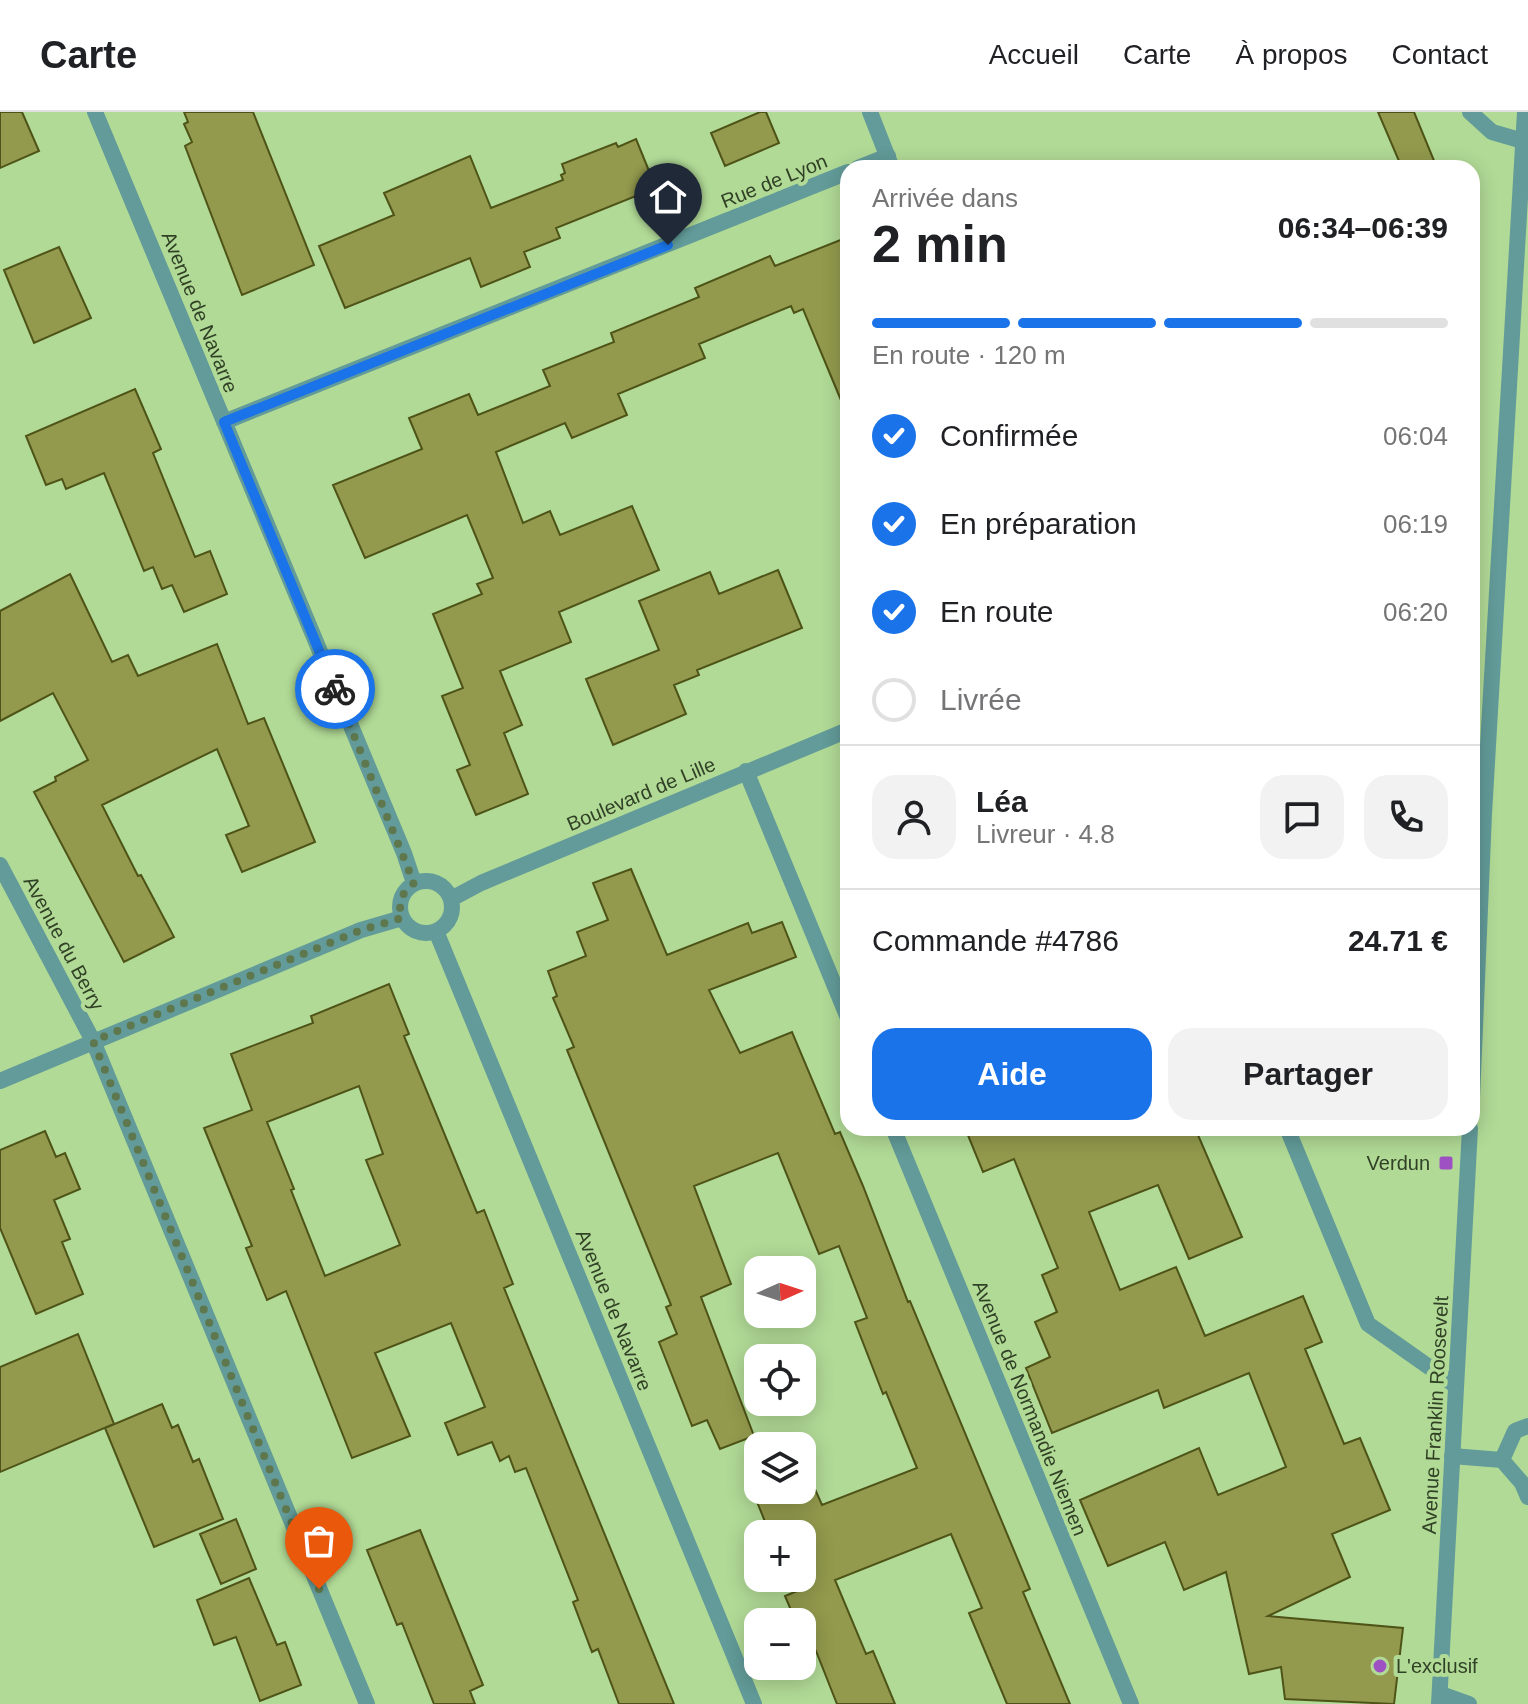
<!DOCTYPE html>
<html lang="fr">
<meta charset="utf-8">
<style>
body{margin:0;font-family:Helvetica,sans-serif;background:#f2f2f2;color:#202124;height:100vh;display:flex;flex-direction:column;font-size:30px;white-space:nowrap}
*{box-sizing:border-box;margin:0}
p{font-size:26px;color:#757577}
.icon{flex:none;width:44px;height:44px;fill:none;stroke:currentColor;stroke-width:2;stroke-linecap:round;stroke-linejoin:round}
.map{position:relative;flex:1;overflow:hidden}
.details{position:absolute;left:840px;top:48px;width:640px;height:976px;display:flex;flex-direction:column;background:#fff;border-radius:24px;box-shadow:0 4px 20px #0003}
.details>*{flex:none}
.needle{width:52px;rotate:87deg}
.fabs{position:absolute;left:744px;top:1144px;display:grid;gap:16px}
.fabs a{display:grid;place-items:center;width:72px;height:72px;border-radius:16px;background:#fff;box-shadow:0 4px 20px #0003;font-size:40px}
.pin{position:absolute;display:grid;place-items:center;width:68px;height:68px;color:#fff;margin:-82px -34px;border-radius:50% 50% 50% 0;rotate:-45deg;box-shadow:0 0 8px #0007}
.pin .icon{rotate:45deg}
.courier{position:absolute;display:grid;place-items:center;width:80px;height:80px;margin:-40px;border:6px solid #1a73e8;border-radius:50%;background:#fff;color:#222;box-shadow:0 2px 10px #0007}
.headline em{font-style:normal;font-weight:800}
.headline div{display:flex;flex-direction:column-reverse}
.headline{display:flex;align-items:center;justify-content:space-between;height:136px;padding:0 32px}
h1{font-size:52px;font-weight:800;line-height:60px}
.bar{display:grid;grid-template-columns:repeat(4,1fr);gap:12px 8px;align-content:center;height:96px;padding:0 32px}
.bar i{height:10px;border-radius:6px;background:#e0e0e0}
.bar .current{background:#1a73e8}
.bar p{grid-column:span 4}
.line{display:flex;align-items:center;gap:20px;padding:0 32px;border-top:2px solid #e0e0e0}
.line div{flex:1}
.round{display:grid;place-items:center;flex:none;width:84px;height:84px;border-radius:24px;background:#f2f2f2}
ol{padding:0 32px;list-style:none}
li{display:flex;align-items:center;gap:24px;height:88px}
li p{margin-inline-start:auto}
li .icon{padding:8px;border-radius:50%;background:#1a73e8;color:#fff;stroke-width:4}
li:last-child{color:#757577}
li i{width:44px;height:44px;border:4px solid #e0e0e0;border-radius:50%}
.primary-button{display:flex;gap:16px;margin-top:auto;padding:16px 32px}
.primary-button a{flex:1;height:92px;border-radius:24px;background:#1a73e8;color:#fff;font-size:32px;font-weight:800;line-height:92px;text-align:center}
.primary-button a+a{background:#f2f2f2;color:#202124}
header{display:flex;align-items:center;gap:48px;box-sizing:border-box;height:112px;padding:0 40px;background:#fff;border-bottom:2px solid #e0e0e0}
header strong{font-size:38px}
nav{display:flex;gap:44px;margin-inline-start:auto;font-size:28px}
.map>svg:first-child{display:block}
.building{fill:#939a4d;stroke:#4e5317;stroke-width:2;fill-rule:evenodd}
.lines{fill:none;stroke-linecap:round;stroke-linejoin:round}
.service{stroke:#629b99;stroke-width:16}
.minor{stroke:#629b99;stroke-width:16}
.tertiary{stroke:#629b99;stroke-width:16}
.done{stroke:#5e774d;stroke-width:8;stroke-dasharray:0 14.4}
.route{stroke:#1a73e8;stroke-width:10}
.poi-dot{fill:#9e51c2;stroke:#b1da96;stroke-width:3}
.labels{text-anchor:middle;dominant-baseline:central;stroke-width:8;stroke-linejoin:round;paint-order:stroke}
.street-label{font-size:20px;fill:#314126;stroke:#b1da96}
.poi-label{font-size:20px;fill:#314126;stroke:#b1da96;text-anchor:end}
</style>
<header>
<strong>Carte</strong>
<nav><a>Accueil</a><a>Carte</a><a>À propos</a><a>Contact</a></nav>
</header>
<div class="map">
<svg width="1528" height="1592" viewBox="0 0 1528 1592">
<rect width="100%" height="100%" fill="#b1da96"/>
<path class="building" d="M0,0H22L39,39L0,56Z
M184,0H253L314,153L242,183L185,34L192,30L184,12L188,10Z
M760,0H766L779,31L725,54L711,21Z
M1378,0H1414L1437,56H1402Z
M636,27L656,76L556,116L560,126L524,140L530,155L481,175L470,146L345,196L319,134L394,103L384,81L470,44L491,96L563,68L561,63L565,61L562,52L616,31L618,35Z
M848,125V305L803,197L794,201L791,194L699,232L705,246L618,282L627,303L572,326L565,311L496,340L523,411L550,399L560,423L632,394L659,458L559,500L571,530L500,559L522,613L504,621L528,682L476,703L457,658L470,653L442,584L463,576L433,502L482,482L477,472L493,466L467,403L365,446L333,373L422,337L409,306L469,282L478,303L550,274L543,258L614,230L611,221L699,185L695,176L770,144L775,154Z
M59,135L91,206L34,231L4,158Z
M135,277L161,337L153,341L195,445L210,439L227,482L184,500L172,473L162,477L153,455L144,459L104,361L66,377L62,367L46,373L26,324Z
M778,458L802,516L697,558L699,563L674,573L686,602L613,633L586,567L659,538L639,489L710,460L719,482Z
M70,462L112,550L128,543L138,564L217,532L248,612L264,606L315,730L242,760L226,723L249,714L217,637L102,693L138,764L141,763L174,825L124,850L34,680L56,669L55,665L88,648L53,581L0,609V499Z
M631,757L667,843L748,811L752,821L782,810L796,845L709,878L740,941L792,920L835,1022L840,1020L863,1074L908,1190L910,1189L1030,1477L1023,1480L1070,1592H1007L969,1501L982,1496L951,1422L835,1468L866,1542L873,1539L895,1592H837L816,1539L809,1542L802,1525V1510H796L785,1484L802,1477V1422H770L753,1380L802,1378V1361L807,1359L822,1393L917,1356L886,1280L883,1282L855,1210L867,1206L839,1134L819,1142L778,1041L694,1074L731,1172L701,1185L754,1324L720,1337L707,1308L692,1314L659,1230L677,1222L666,1195L671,1193L567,938L574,935L553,886L557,884L548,859L586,844L577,820L608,808L593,771Z
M389,872L409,922L404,924L477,1101L484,1098L513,1172L504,1176L674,1592H619L598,1537L592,1540L573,1490L578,1488L526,1356L515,1360L509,1344L500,1349L492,1330L458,1343L445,1311L485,1295L451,1211L375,1241L410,1324L352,1346L286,1179L267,1188L246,1136L252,1134L204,1016L252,998L231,942L313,911L311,904ZM359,974L383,1042L366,1048L400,1133L325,1164L291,1078L294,1077L267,1010Z
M965,1016H1195L1242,1125L1189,1147L1158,1073L1089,1100L1120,1178L1176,1155L1205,1224L1303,1184L1322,1230L1305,1237L1344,1332L1360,1326L1390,1398L1332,1422L1350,1465L1268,1504L1403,1516L1394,1592L1285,1587L1281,1555L1249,1562L1226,1460L1184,1478L1165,1430L1108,1454L1080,1388L1199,1336L1218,1383L1286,1355L1249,1261L1164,1296L1158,1278L1052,1321L1026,1256L1050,1245L1035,1210L1057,1200L1042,1163L1058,1156L1014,1047L983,1060Z
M45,1019L56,1045L65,1041L80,1077L54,1088L70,1127L62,1130L83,1182L36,1202L0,1116V1038Z
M78,1222L114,1312L0,1360V1255Z
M162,1292L172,1316L178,1313L193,1350L199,1347L223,1407L154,1435L105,1316Z
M236,1407L256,1457L221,1472L200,1422Z
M420,1418L483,1573L470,1579L475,1592H434L402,1511L397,1513L367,1438Z
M249,1466L277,1533L285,1530L301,1573L260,1589L236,1525L214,1533L197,1488Z"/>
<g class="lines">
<path class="service" d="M1452,1344L1502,1348L1522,1371L1528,1385
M1502,1348L1515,1319L1528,1314"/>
<path class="minor" d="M95,0L404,741L414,771
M1470,0L1492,20L1523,29
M858,56L888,44
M224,310L848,60
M746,659L848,906
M0,753L93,929L367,1592
M400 795a26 26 0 1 1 52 0a26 26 0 1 1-52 0Z
M451,787L481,771L848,618
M436,819L754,1592
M0,969L361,818L402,806
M893,1016L1131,1592"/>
<path class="tertiary" d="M870,0L892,56
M1472,986L1484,702L1525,0
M1287,1016L1368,1212L1456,1274
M1441,1582L1469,1592
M1439,1592L1470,1016"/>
</g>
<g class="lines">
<path class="done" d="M319,1477L93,929L361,818L402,806C397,791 402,780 414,771L335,577"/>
<path class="route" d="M335,577L224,310L668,133"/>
</g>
<g class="poi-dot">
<rect x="1438" y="1043" width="16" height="16" rx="4"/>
<circle cx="1380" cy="1554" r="8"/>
</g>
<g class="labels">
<g class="street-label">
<text transform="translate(774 69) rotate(-22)">Rue de Lyon</text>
<text transform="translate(200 200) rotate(68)">Avenue de Navarre</text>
<text transform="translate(641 682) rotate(-23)">Boulevard de Lille</text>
<text transform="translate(64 831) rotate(62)">Avenue du Berry</text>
<text transform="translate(614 1198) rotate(68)">Avenue de Navarre</text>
<text transform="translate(1030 1296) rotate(68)">Avenue de Normandie Niemen</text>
<text transform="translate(1435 1303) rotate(-87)">Avenue Franklin Roosevelt</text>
</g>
<g class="poi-label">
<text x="1430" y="1051">Verdun</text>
<text x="1396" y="1554" text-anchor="start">L'exclusif</text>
</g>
</g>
</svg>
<div class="fabs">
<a><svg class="needle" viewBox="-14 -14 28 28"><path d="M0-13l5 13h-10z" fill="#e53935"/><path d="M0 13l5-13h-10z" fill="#757577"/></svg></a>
<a><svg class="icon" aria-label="locate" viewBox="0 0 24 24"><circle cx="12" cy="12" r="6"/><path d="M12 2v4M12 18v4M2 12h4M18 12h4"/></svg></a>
<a><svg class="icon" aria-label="layers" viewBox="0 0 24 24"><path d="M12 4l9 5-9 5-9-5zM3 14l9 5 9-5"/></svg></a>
<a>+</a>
<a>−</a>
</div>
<div class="pin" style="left:319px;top:1477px;background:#ea580c"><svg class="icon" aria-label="bag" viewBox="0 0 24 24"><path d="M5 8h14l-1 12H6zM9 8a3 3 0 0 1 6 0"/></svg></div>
<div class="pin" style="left:668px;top:133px;background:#1f2937"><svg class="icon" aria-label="home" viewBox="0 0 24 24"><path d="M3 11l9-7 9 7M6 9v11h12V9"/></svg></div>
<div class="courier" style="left:335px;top:577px"><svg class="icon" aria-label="bike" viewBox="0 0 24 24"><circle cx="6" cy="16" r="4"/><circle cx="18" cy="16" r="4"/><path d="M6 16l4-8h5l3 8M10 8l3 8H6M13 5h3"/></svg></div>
<section class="details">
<div class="headline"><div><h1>2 min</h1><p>Arrivée dans</p></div><em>06:34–06:39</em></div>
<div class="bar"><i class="current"></i><i class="current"></i><i class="current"></i><i></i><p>En route · 120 m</p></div>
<ol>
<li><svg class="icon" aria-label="check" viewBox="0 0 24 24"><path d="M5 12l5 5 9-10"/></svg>Confirmée<p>06:04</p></li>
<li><svg class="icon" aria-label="check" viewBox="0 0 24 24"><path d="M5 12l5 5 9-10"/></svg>En préparation<p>06:19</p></li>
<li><svg class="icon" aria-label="check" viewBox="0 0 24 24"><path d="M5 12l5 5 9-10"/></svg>En route<p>06:20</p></li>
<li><i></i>Livrée</li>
</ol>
<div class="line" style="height:144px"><a class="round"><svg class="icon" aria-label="person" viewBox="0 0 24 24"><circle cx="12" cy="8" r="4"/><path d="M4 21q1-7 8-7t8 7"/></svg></a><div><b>Léa</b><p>Livreur · 4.8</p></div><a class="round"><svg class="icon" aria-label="chat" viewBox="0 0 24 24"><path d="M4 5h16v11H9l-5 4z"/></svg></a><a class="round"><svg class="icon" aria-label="phone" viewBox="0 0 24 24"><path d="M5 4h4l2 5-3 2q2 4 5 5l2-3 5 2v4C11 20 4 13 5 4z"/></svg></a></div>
<div class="line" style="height:104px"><div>Commande #4786</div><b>24.71 €</b></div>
<div class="primary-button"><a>Aide</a><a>Partager</a></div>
</section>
</div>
